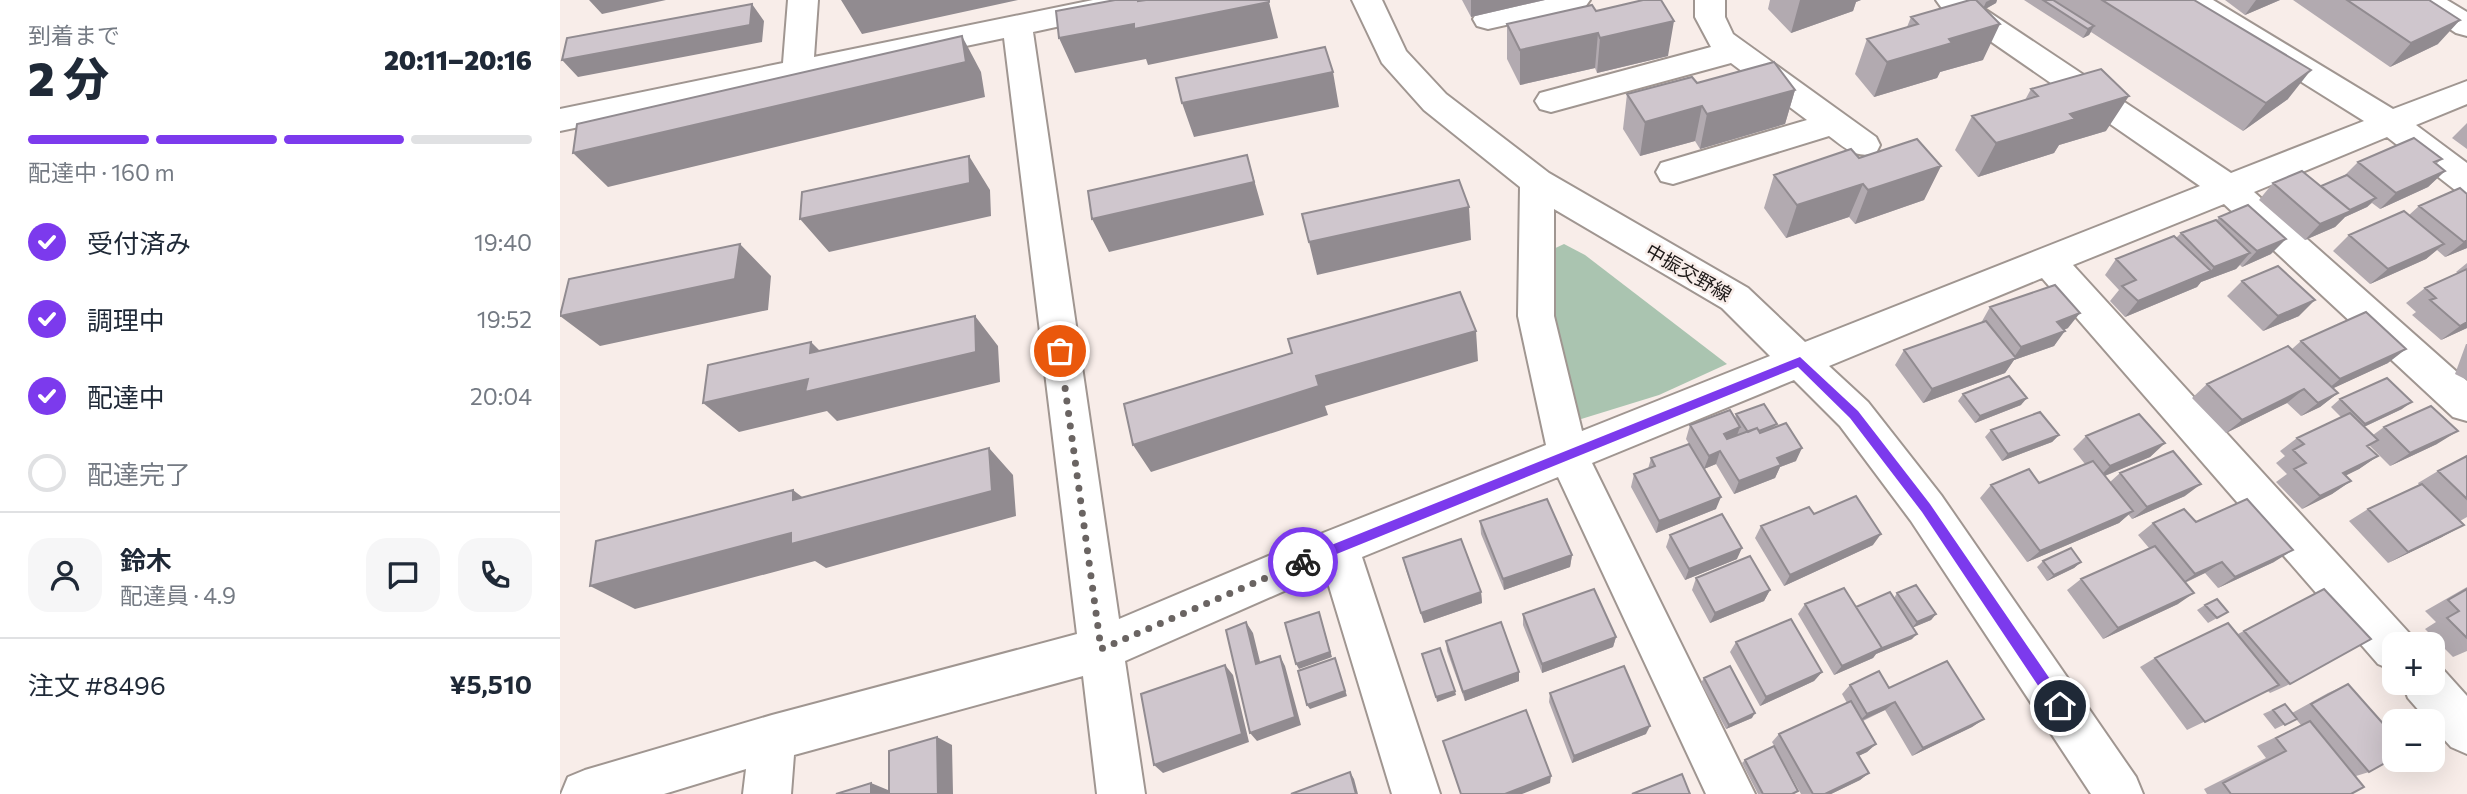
<!DOCTYPE html>
<html lang="ja">
<meta charset="utf-8">
<style>
body{margin:0;font-family:Commissioner,"Noto Sans JP",sans-serif;background:#f6f6f7;color:#1f2937;height:100vh;display:flex;flex-direction:column;font-size:26px;white-space:nowrap}
*{box-sizing:border-box;margin:0}
p{font-size:23px;color:#747a83}
.icon{flex:none;width:38px;height:38px;fill:none;stroke:currentColor;stroke-width:2;stroke-linecap:round;stroke-linejoin:round}
.map{position:relative;flex:1;overflow:hidden}
.panel{display:flex;flex-direction:column;background:#fff;width:560px}
.panel>*{flex:none}
.controls{position:absolute;left:1822px;top:632px;display:grid;gap:14px}
.controls a{display:grid;place-items:center;width:63px;height:63px;border-radius:14px;background:#fff;box-shadow:0 7px 28px #0002;font-size:35px}
.pin{position:absolute;display:grid;place-items:center;width:60px;height:60px;color:#fff;margin:-30px;border:4px solid #fff;border-radius:50%;box-shadow:0 2px 7px #0007}
.courier{position:absolute;display:grid;place-items:center;width:70px;height:70px;margin:-35px;border:5px solid #7c3aed;border-radius:50%;background:#fff;color:#222;box-shadow:0 2px 9px #0007}
.summary em{font-style:normal;font-weight:800}
.summary div{display:flex;flex-direction:column-reverse}
.summary{display:flex;align-items:center;justify-content:space-between;height:119px;padding:0 28px}
h1{font-size:46px;font-weight:800;line-height:52px}
.bar{display:grid;grid-template-columns:repeat(4,1fr);gap:10px 7px;align-content:center;height:84px;padding:0 28px}
.bar i{height:9px;border-radius:5px;background:#e0e1e3}
.bar .current{background:#7c3aed}
.bar p{grid-column:span 4}
.line{display:flex;align-items:center;gap:18px;padding:0 28px;border-top:2px solid #e0e1e3}
.line div{flex:1}
.round{display:grid;place-items:center;flex:none;width:74px;height:74px;border-radius:21px;background:#f6f6f7}
ol{padding:0 28px;list-style:none}
li{display:flex;align-items:center;gap:21px;height:77px}
li p{margin-inline-start:auto}
li .icon{padding:7px;border-radius:50%;background:#7c3aed;color:#fff;stroke-width:4}
li:last-child{color:#747a83}
li i{width:38px;height:38px;border:4px solid #e0e1e3;border-radius:50%}
main{display:flex;flex:1;min-height:0}
.map>svg:first-child{display:block}
.green{fill:#aac4b0}
.lines{fill:none;stroke-linecap:round;stroke-linejoin:round}
.minor-casing{stroke:#a09691;stroke-width:4}
.minor{fill:#fff;fill-rule:evenodd}
.wall{fill:#b2aab0}
.shaded-wall{fill:#918b90}
.building{fill:#cfc6cd;stroke:#918b90;stroke-width:2}
.route{fill:#7c3aed}
.done{stroke:#6a6462;stroke-width:7;stroke-dasharray:0 12.6}
.labels{text-anchor:middle;dominant-baseline:central;stroke-width:5;stroke-linejoin:round;paint-order:stroke}
.street-label{font-size:19px;fill:#1e1a19;stroke:#f8ede9}
</style>
<main>
<section class="panel">
<div class="summary"><div><h1>2 分</h1><p>到着まで</p></div><em>20:11–20:16</em></div>
<div class="bar"><i class="current"></i><i class="current"></i><i class="current"></i><i></i><p>配達中 · 160 m</p></div>
<ol>
<li><svg class="icon" aria-label="check" viewBox="0 0 24 24"><path d="M5 12l5 5 9-10"/></svg>受付済み<p>19:40</p></li>
<li><svg class="icon" aria-label="check" viewBox="0 0 24 24"><path d="M5 12l5 5 9-10"/></svg>調理中<p>19:52</p></li>
<li><svg class="icon" aria-label="check" viewBox="0 0 24 24"><path d="M5 12l5 5 9-10"/></svg>配達中<p>20:04</p></li>
<li><i></i>配達完了</li>
</ol>
<div class="line" style="height:126px"><a class="round"><svg class="icon" aria-label="person" viewBox="0 0 24 24"><circle cx="12" cy="8" r="4"/><path d="M4 21q1-7 8-7t8 7"/></svg></a><div><b>鈴木</b><p>配達員 · 4.9</p></div><a class="round"><svg class="icon" aria-label="chat" viewBox="0 0 24 24"><path d="M4 5h16v11H9l-5 4z"/></svg></a><a class="round"><svg class="icon" aria-label="phone" viewBox="0 0 24 24"><path d="M5 4h4l2 5-3 2q2 4 5 5l2-3 5 2v4C11 20 4 13 5 4z"/></svg></a></div>
<div class="line" style="height:91px"><div>注文 #8496</div><b>¥5,510</b></div>
</section>
<div class="map">
<svg width="1907" height="794" viewBox="0 0 1907 794">
<rect width="100%" height="100%" fill="#f8ede9"/>
<path class="green" d="M1004,244L1025,255L1167,364L1099,395L1018,420L985,270L987,252Z"/>
<g class="lines">
<defs>
<path id="minor" d="M228,0H258L254,57L533,0H594L589,7L579,9L473,32L559,619L763,533L986,445L958,316L960,187L864,110L822,63L792,0H822L846,51L886,94L989,173L1188,288L1245,342L1640,186L1381,7L1376,0H1411L1671,173L1804,121L1622,7L1617,0H1653L1833,109L1907,81V104L1856,125L1907,163V193L1895,190L1827,137L1694,192L1907,381V421L1893,417L1664,204L1513,265L1850,634L1854,644H1834V671L1818,664L1482,278L1269,366L1308,402L1381,495L1576,777L1583,794H1531L1351,521L1280,426L1234,380L1032,463L1195,794H1146L998,477L802,557L880,794H832L765,573L565,661L585,794H537L523,676L234,755L231,794H183L186,769L104,794H1L8,777L25,770L212,715L517,634L444,38L0,131V109L223,63ZM994,209L1162,308L1210,356L1022,431L994,316Z
M971,0H1030L1025,7L928,29L917,26L913,19L917,12Z
M1135,0H1165V17L1173,34L1316,137L1320,145L1316,153C1296,159 1285,148 1269,136L1113,184L1101,181L1096,172L1101,163L1247,120L1171,63L991,112L980,109L975,101L980,93L1151,47L1135,17Z
M1851,0H1887L1907,12V36L1896,33L1856,7Z
M1872,663L1880,666L1907,696V754L1891,747L1872,726V721H1868L1848,698L1842,682H1872Z"/>
</defs>
<use href="#minor" class="minor-casing"/>
<use href="#minor" class="minor"/>
</g>
<path class="wall" d="M902,0H985L911,17Z
M1210,0H1301L1296,2L1293,11L1231,33L1208,9Z
M1407,0H1437L1436,3L1425,9L1423,60L1380,72L1377,78L1314,97L1295,74L1307,39L1347,27L1351,17L1408,1Z
M1464,0H1634L1728,99L1683,131L1531,32L1529,35L1523,38Z
M1665,0H1720L1685,15Z
M1733,0H1869L1878,44L1830,67Z
M1036,11L1108,56L1037,73L1035,68L960,85L947,59V24Z
M1137,83L1235,90L1225,124L1140,149L1135,141L1080,156L1063,129L1067,94Z
M1471,89L1546,131L1499,145L1494,153L1418,177L1395,150L1412,116L1465,100Z
M1907,123V149L1892,138Z
M1299,158L1381,166L1364,200L1295,224L1289,217L1226,238L1204,208L1214,175Z
M1882,159L1876,164L1885,171L1868,187L1820,209L1812,203L1807,207L1785,217L1775,227L1745,240L1699,200L1713,183L1761,186L1785,175L1798,162Z
M1900,188L1907,248L1885,257L1877,250L1866,259L1810,284L1773,251L1789,235L1849,215L1859,206Z
M1659,217L1711,254L1682,267L1680,265L1676,269L1641,282L1637,287L1565,317L1550,301L1559,290L1545,275L1556,259L1616,238L1621,233L1657,220Z
M1907,263V328L1881,340L1852,315L1856,312L1846,303L1865,288L1898,273L1896,272Z
M1682,281L1739,316L1703,331L1667,296Z
M1430,307L1508,328L1504,330L1494,346L1454,360L1445,373L1363,403L1335,365L1344,350L1421,323Z
M1741,341L1828,363L1773,388L1778,393L1760,407L1741,416L1727,403L1666,433L1632,398L1647,384L1732,349Z
M1906,344H1907V380L1895,374Z
M1403,394L1461,405L1415,423L1398,401Z
M1780,399L1842,409L1804,427L1813,435L1824,427L1877,444L1830,466L1810,446L1808,447L1818,456L1799,469L1785,476L1791,481L1772,494L1742,509L1716,482L1727,474L1716,463L1725,456L1720,451L1737,438L1781,417L1771,407Z
M1176,414L1216,427L1236,461L1220,467L1215,478L1174,494L1156,464L1144,469L1156,509L1096,533L1071,487L1074,474L1088,469L1091,458L1129,444L1126,439L1130,425L1175,419Z
M1431,430L1499,435L1492,442L1442,461L1425,437Z
M1526,436L1605,443L1590,457L1545,476L1550,482L1560,473L1625,496L1572,519L1568,514L1559,523L1467,562L1420,498L1431,485L1479,483L1525,464L1513,449Z
M1907,456V517L1900,521L1882,537L1828,563L1789,521L1808,509L1859,485L1858,483L1878,471Z
M1254,514L1313,545L1224,586L1195,538L1201,526Z
M920,521L1012,555L1010,567L944,590L921,534Z
M1636,522L1714,562L1658,588L1645,573L1625,583L1618,604L1543,639L1507,590L1521,579L1589,548L1578,535L1593,523Z
M1110,535L1177,559L1125,580L1106,547Z
M843,558L921,592L922,603L864,623L846,570Z
M1483,561L1521,562L1514,568L1487,581L1477,567Z
M1136,578L1210,590L1204,601L1150,623L1132,590Z
M1907,587V651L1893,657L1865,629L1876,622L1865,611Z
M1764,589L1730,684L1710,693L1708,691L1627,730L1580,667L1595,658L1678,634Z
M1337,593L1376,614L1371,620L1353,627L1352,639L1316,654L1313,658L1274,675L1238,614L1245,604L1296,607L1334,598Z
M1645,605L1668,612L1648,623L1637,610Z
M963,614L1056,637L1053,647L982,673L963,625Z
M886,641L959,681L905,701L887,651Z
M1176,642L1262,672L1254,681L1200,706L1170,652Z
M1144,678L1192,718L1166,729L1141,683Z
M1788,684L1809,772L1796,776L1791,794H1647L1644,789L1706,758L1697,746L1741,725L1736,719L1715,729L1703,714L1725,704L1732,713L1768,693Z
M1290,685L1329,688L1424,719L1412,727L1352,756L1325,710L1303,721L1316,744L1307,752L1298,756L1309,773L1300,780L1271,794H1241L1212,742L1219,734L1287,703L1282,694Z
M990,693L1086,734L1012,763L989,702Z
M1185,760L1235,794H1198L1182,763Z"/>
<path class="shaded-wall" d="M29,0H106L42,14Z
M281,0H458L302,34Z
M578,0L588,26L709,2L718,38L588,65L586,59L515,73L499,38L574,24Z
M911,0H985L911,17Z
M1240,0H1301L1296,2L1293,11L1231,33Z
M1430,0H1437L1436,3L1422,11L1426,2Z
M1696,0H1720L1685,15Z
M192,4L204,21L202,42L18,77L2,60Z
M1900,20L1878,44L1830,67L1851,43Z
M1114,21L1108,56L1037,73L1040,38Z
M1440,24L1423,60L1380,72L1377,78L1314,97L1327,62L1389,39Z
M1534,26L1529,35L1523,38L1528,29Z
M1038,33L1035,68L960,85V50Z
M402,36L421,72L425,97L48,187L13,153Z
M1751,70L1728,99L1683,131L1706,103Z
M773,72L779,107L634,137L622,103Z
M1235,90L1225,124L1140,149L1147,114Z
M1569,96L1546,131L1499,145L1494,153L1418,177L1436,143L1510,114Z
M1142,106L1135,141L1080,156L1085,122Z
M687,155L704,215L549,252L532,219Z
M409,156L430,190L431,216L269,252L240,219Z
M1381,166L1364,200L1295,224L1308,190Z
M1885,171L1868,187L1820,209L1836,193Z
M1303,184L1289,217L1226,238L1237,205Z
M1816,198L1807,207L1785,217L1775,227L1745,240L1760,224Z
M909,207L911,240L757,275L749,242Z
M1726,239L1711,254L1682,267L1697,251Z
M1907,240V248L1885,257L1904,242Z
M180,244L211,276L208,310L40,346L0,316Z
M1884,244L1866,259L1810,284L1828,269Z
M1690,253L1676,269L1641,282L1637,287L1565,317L1578,301L1650,272L1654,267Z
M1755,300L1739,316L1703,331L1718,316Z
M1520,313L1508,328L1486,337L1497,322Z
M415,316L438,346L440,382L277,421L267,411L179,432L143,403Z
M1907,322V328L1881,340L1900,326Z
M916,331L918,361L765,406L768,415L591,472L573,445L756,376Z
M1505,331L1494,346L1454,360L1445,373L1363,403L1372,389L1452,360L1461,347Z
M251,342L281,372L250,353Z
M1846,349L1828,363L1763,393L1780,379Z
M1744,389L1727,403L1666,433L1682,420Z
M1778,393L1760,407L1741,416L1758,403Z
M1467,398L1461,405L1415,423L1420,416Z
M1852,402L1842,409L1795,431L1805,424Z
M1180,427L1175,441L1159,447L1164,434Z
M1898,431L1877,444L1830,466L1850,453Z
M1499,435L1492,442L1442,461L1448,454Z
M1605,443L1590,457L1537,479L1550,466Z
M429,448L453,475L456,516L266,568L255,561L75,609L30,586Z
M1242,448L1236,461L1220,467L1215,478L1174,494L1179,481L1217,458Z
M1160,451L1156,464L1144,469L1149,456Z
M1818,456L1799,469L1764,486L1783,473Z
M1791,481L1772,494L1742,509L1760,496Z
M1641,484L1625,496L1572,519L1587,507Z
M233,490L267,516L233,500Z
M1161,497L1156,509L1096,533L1099,521Z
M1573,511L1559,523L1467,562L1480,551Z
M1904,525L1882,537L1828,563L1848,552Z
M1321,534L1313,545L1224,586L1230,575Z
M1182,548L1177,559L1125,580L1129,569Z
M1733,550L1714,562L1658,588L1675,577Z
M1012,555L1010,567L944,590L943,579Z
M1521,562L1514,568L1487,581L1494,575Z
M1662,562L1645,573L1619,585L1635,574Z
M1210,590L1204,601L1150,623L1155,613Z
M921,592L922,603L864,623L861,613Z
M1634,593L1618,604L1543,639L1558,628Z
M759,612L772,657L739,669L736,664Z
M1376,614L1371,620L1352,628L1357,622Z
M686,622L693,633L703,674L696,664Z
M1357,634L1352,639L1316,654L1313,658L1274,675L1282,666Z
M1056,637L1053,647L982,673V664Z
M720,656L725,666L741,725L697,741L690,733Z
M775,658L787,696L750,709L747,705Z
M665,665L673,675L689,742L603,773L594,765Z
M959,672V681L905,701L903,692Z
M1262,672L1254,681L1200,706L1206,697Z
M895,691L896,695L877,702L876,697Z
M1335,702L1325,710L1298,722L1307,714Z
M1195,713L1192,718L1166,729L1169,725Z
M1424,719L1412,727L1352,756L1363,748Z
M1090,726L1086,734L1012,763L1014,756Z
M377,737L392,745L393,794H378Z
M1316,744L1307,752L1288,761L1297,753Z
M790,772L794,779L798,794H796Z
M1309,773L1300,780L1271,794H1265Z
M991,776L990,783L962,794H945Z
M311,783L328,790V794H311Z"/>
<path class="building" d="M555,0H578V1L586,0H709V2L574,29V24L499,38L496,11Z
M1083,0H1101L1114,21L1040,38L1038,33L960,50L947,24L1032,5L1036,11Z
M1410,0H1416L1440,24L1389,39L1392,43L1327,62L1307,39L1358,24L1351,17Z
M1483,0H1493L1534,26L1528,29Z
M1542,0H1634L1751,70L1706,103Z
M1787,0H1869L1900,20L1851,43Z
M192,4L190,25L2,60L7,38Z
M402,36L406,62L13,153L17,124Z
M765,47L773,72L622,103L616,78Z
M1214,62L1235,90L1147,114L1142,106L1085,122L1067,94L1132,77L1137,83Z
M1541,69L1569,96L1510,114L1515,119L1436,143L1412,116L1478,96L1471,89Z
M1854,138L1882,159L1874,162L1885,171L1836,193L1798,162Z
M1357,139L1381,166L1308,190L1303,184L1237,205L1214,175L1291,149L1299,158Z
M687,155L694,182L532,219L528,191Z
M409,156L410,183L240,219L242,192Z
M1742,171L1791,211L1760,224L1713,183Z
M1787,175L1816,198L1790,210L1761,186Z
M899,180L909,207L749,242L742,214Z
M1900,188L1907,194V240L1904,242L1859,206Z
M1688,205L1726,239L1697,251L1659,217Z
M1844,211L1884,244L1828,269L1789,235Z
M1656,220L1690,253L1654,267L1621,233Z
M1614,236L1651,271L1578,301L1562,286L1576,280L1556,259Z
M180,244L175,279L0,316L9,279Z
M1718,266L1755,300L1718,316L1682,281Z
M1907,269V322L1900,326L1870,300L1876,298L1865,288Z
M1495,285L1520,313L1497,322L1505,331L1461,347L1430,307Z
M900,292L916,331L756,376L759,386L573,445L564,404L732,353L728,339Z
M1806,312L1846,349L1780,379L1741,341Z
M415,316L416,352L245,392L248,379L143,403L148,365L251,342L250,353Z
M1426,321L1456,358L1372,389L1344,350Z
M1728,346L1778,393L1758,403L1744,389L1682,420L1647,384Z
M1449,376L1467,398L1420,416L1403,394Z
M1827,378L1852,402L1805,424L1780,399Z
M1204,404L1217,424L1199,431L1197,428L1188,432L1176,414Z
M1871,406L1898,431L1850,453L1824,427Z
M1170,410L1180,427L1164,434L1167,439L1197,428L1200,433L1226,423L1242,448L1217,458L1221,465L1179,481L1160,451L1149,456L1130,425Z
M1480,412L1499,435L1448,454L1431,430Z
M1790,413L1818,440L1807,446L1818,456L1783,473L1791,481L1760,496L1734,469L1746,463L1733,450L1744,444L1737,438Z
M1579,414L1605,443L1550,466L1526,436Z
M1129,444L1161,497L1099,521L1074,474L1095,466L1091,458Z
M429,448L432,491L231,544V533L30,586L36,541L233,490V500Z
M1613,451L1641,484L1587,507L1560,473Z
M1907,456V499L1878,471Z
M1533,461L1573,511L1480,551L1431,485L1469,469L1479,483Z
M1862,484L1904,525L1848,552L1808,509Z
M1296,496L1321,534L1230,575L1201,526L1249,507L1254,514Z
M987,499L1012,555L943,579L920,521Z
M1687,499L1733,550L1675,577L1662,562L1635,574L1593,523L1624,509L1636,522Z
M1162,514L1182,548L1129,569L1110,535Z
M901,539L921,592L861,613L843,558Z
M1595,546L1634,593L1558,628L1521,579Z
M1511,548L1521,562L1494,575L1483,561Z
M1190,556L1210,590L1155,613L1136,578Z
M1356,585L1376,614L1357,622L1337,593Z
M1284,588L1322,648L1282,666L1245,604Z
M1034,589L1056,637L982,664L963,614Z
M1764,589L1811,639L1730,684L1684,631Z
M1907,589V638L1887,618L1899,611L1888,600Z
M1330,592L1357,634L1320,649L1322,648L1296,607Z
M1657,599L1668,612L1657,618L1645,605Z
M759,612L770,652L736,664L725,623Z
M1231,619L1262,672L1206,697L1176,642Z
M686,622L696,664L720,656L735,717L690,733L666,630Z
M941,622L959,672L903,692L886,641Z
M1668,623L1719,685L1645,722L1595,658Z
M880,648L895,691L876,697L862,654Z
M775,658L785,691L747,705L738,671Z
M1387,661L1424,719L1363,748L1335,702L1307,714L1290,685L1319,671L1329,688Z
M665,665L682,734L594,765L581,694Z
M1064,666L1090,726L1014,756L990,693Z
M1170,666L1195,713L1169,725L1144,678Z
M1788,684L1834,736V758L1809,772L1751,704Z
M1291,701L1316,744L1297,753L1309,773L1265,794H1253L1219,734Z
M1725,704L1737,719L1725,725L1713,710Z
M966,710L991,776L945,794H901L883,741Z
M1750,721L1804,787L1791,794H1671L1663,783L1726,751L1716,738Z
M377,737L378,794H329V751Z
M1214,746L1238,791L1232,794H1203L1185,760Z
M790,772L796,794H731Z
M1122,774L1130,794H1072Z
M311,783V794H276Z"/>
<path class="route" d="M1240,357L1298,411L1370,504L1505,701V711H1495L1362,512L1290,418L1238,367L747,566H739L737,562L739,558Z"/>
<g class="lines">
<path class="done" d="M500,351L541,649L743,562"/>
</g>
<g class="labels">
<g class="street-label">
<text transform="translate(1129 272) rotate(30)">中振交野線</text>
</g>
</g>
</svg>
<div class="controls">
<a>+</a>
<a>−</a>
</div>
<div class="pin" style="left:500px;top:351px;background:#ea580c"><svg class="icon" aria-label="bag" viewBox="0 0 24 24"><path d="M5 8h14l-1 12H6zM9 8a3 3 0 0 1 6 0"/></svg></div>
<div class="pin" style="left:1500px;top:706px;background:#1f2937"><svg class="icon" aria-label="home" viewBox="0 0 24 24"><path d="M3 11l9-7 9 7M6 9v11h12V9"/></svg></div>
<div class="courier" style="left:743px;top:562px"><svg class="icon" aria-label="bike" viewBox="0 0 24 24"><circle cx="6" cy="16" r="4"/><circle cx="18" cy="16" r="4"/><path d="M6 16l4-8h5l3 8M10 8l3 8H6M13 5h3"/></svg></div>
</div>
</main>
